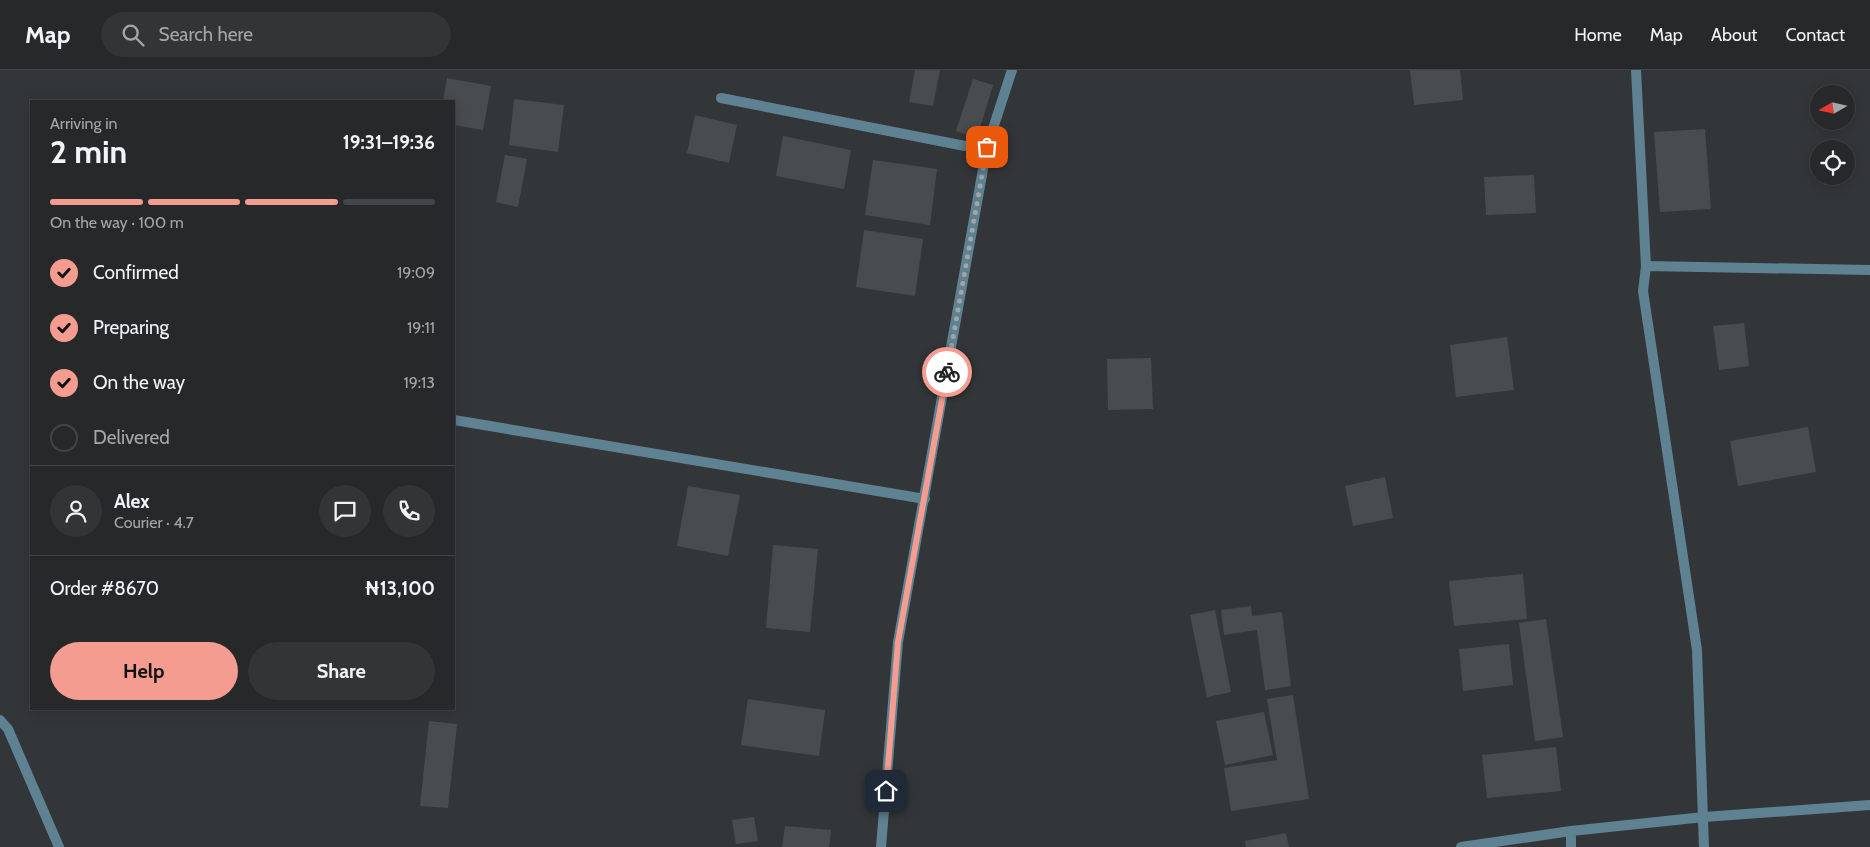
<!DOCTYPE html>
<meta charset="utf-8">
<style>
body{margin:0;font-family:Cabin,sans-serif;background:#323436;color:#f1f3f6;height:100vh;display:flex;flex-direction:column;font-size:19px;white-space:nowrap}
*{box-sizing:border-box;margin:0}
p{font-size:16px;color:#a4a6a8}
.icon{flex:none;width:28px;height:28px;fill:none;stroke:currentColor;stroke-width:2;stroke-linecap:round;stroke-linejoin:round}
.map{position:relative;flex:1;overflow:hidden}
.side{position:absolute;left:30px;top:30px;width:425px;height:610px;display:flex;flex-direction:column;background:#26282a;border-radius:0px;box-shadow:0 2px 12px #0003,0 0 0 1px #424447}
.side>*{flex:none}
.needle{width:32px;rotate:261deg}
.controls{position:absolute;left:1810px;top:15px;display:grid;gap:10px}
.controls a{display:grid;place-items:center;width:45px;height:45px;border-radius:50%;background:#26282a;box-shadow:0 2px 12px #0003,0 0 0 1px #424447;font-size:25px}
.pin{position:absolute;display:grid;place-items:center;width:42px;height:42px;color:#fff;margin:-21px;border-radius:10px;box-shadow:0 2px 8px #0006}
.courier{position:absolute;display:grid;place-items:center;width:50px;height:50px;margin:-25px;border:4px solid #f59c90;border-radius:50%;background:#fff;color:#222;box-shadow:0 1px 6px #0007}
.summary em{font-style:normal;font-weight:700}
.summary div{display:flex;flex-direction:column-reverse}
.summary{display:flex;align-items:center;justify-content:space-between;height:85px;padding:0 20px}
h1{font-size:32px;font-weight:700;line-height:38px}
.bar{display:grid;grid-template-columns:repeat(4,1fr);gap:8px 5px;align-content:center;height:60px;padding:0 20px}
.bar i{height:6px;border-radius:4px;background:#424447}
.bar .on{background:#f59c90}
.bar p{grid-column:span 4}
.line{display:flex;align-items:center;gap:12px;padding:0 20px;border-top:1px solid #424447}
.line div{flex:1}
.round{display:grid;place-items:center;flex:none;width:52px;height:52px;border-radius:26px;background:#323436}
ol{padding:0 20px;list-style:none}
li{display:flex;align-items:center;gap:15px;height:55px}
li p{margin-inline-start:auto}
li .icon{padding:5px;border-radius:50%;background:#f59c90;color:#111;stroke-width:4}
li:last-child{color:#a4a6a8}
li i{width:28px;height:28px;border:2px solid #424447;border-radius:50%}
.button{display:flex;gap:10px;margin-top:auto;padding:10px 20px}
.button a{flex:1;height:58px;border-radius:30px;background:#f59c90;color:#111;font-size:20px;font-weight:700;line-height:58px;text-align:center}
.button a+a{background:#323436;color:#f1f3f6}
header{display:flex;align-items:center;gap:30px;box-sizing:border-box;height:70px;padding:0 25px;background:#26282a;border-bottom:1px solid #424447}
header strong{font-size:24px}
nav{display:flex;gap:28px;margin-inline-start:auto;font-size:18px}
.search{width:350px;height:45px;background:#323436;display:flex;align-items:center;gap:12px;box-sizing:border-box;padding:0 18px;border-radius:28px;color:#a4a6a8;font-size:19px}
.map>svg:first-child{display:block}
.building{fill:#494c4e}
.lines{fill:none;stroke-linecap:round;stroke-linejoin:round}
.minor{stroke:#5f8293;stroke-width:10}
.done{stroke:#a2a5a6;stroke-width:5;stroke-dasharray:0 9}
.route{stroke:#f59c90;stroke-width:6}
</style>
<header>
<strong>Map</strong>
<div class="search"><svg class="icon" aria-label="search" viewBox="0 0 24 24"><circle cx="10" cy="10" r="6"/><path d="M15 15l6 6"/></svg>Search here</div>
<nav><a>Home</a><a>Map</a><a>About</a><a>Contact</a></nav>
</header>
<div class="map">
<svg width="1870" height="777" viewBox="0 0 1870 777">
<rect width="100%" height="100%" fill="#333638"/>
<path class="building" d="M915,0H940L933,36L909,32Z
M1410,0H1460L1463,30L1414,35Z
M447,8L491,16L483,60L454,55V31H443Z
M973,9L993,15L977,68L956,61Z
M514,29L564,35L558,82L509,75Z
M695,45L737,55L729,93L687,83Z
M1705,59L1711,139L1660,142L1654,62Z
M783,66L851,80L844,119L776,106Z
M505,85L527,89L518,137L496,132Z
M873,90L937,99L930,155L865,145Z
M1534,105L1536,143L1486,145L1484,107Z
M864,160L923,169L915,226L856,217Z
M1744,253L1749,296L1719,300L1713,256Z
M1507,267L1514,320L1456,327L1450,275Z
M1151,288L1153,339L1108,340L1107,289Z
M1808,357L1816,402L1738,416L1730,371Z
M1385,407L1393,448L1353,456L1345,416Z
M688,416L740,425L728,486L677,476Z
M773,475L818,479L810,562L766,558Z
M1523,504L1527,549L1454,556L1449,511Z
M1251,536L1252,546L1282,542L1291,616L1265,620L1257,560L1224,565L1221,540Z
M1215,540L1231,622L1207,627L1190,545Z
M1546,549L1563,667L1535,671L1519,553Z
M1509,574L1513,615L1463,621L1459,579Z
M1293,625L1309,729L1231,741L1224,698L1277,690L1267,629Z
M748,629L825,640L819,686L741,675Z
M1264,642L1273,685L1225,695L1216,651Z
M429,651L457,654L448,738L420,736Z
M1556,677L1561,721L1487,728L1482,685Z
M754,747L758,771L736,774L732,750Z
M785,756L831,760L829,777H782Z
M1286,763L1289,777H1246L1245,771Z"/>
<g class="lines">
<path class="minor" d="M1636,0L1646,196L1643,221L1697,580L1704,777
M721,28L965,76L987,77
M1646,196L1870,200
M454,350L925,429
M0,650L8,659L59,777
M1571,761V777
M881,777L898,572L987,77L1012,0
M1461,777L1571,761L1704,747L1870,735"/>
</g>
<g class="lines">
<path class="done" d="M947,302L987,77"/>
<path class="route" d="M886,721L898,572L947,302"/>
</g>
</svg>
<div class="controls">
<a><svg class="needle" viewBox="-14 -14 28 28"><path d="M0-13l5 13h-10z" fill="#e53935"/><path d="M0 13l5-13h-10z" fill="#a4a6a8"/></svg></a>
<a><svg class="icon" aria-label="locate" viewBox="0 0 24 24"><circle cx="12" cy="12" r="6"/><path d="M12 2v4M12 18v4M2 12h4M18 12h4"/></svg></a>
</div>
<div class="pin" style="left:987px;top:77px;background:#ea580c"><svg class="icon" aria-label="bag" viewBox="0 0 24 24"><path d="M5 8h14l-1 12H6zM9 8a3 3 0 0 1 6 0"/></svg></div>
<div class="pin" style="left:886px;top:721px;background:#1f2937"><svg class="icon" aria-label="home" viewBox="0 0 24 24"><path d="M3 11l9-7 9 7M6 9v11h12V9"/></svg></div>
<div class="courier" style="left:947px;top:302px"><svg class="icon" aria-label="bike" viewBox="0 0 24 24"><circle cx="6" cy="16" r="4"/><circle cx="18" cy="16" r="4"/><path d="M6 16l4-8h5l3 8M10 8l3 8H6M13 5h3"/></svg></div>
<section class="side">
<div class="summary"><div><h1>2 min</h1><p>Arriving in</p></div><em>19:31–19:36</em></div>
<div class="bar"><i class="on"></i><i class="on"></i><i class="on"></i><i></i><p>On the way · 100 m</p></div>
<ol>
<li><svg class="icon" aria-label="check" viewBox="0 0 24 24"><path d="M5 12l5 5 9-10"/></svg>Confirmed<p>19:09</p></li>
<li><svg class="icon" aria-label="check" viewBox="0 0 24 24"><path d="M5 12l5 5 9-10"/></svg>Preparing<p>19:11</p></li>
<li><svg class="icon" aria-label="check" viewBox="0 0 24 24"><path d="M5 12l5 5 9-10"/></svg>On the way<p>19:13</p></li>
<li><i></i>Delivered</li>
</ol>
<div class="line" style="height:90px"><a class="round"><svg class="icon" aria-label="person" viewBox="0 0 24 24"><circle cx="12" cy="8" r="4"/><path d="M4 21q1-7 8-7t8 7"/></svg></a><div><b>Alex</b><p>Courier · 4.7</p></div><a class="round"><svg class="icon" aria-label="chat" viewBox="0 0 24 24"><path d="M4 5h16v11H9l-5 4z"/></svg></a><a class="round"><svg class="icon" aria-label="phone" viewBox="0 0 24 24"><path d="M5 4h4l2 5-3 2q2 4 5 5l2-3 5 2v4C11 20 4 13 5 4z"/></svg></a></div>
<div class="line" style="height:65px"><div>Order #8670</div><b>₦13,100</b></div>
<div class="button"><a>Help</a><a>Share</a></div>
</section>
</div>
